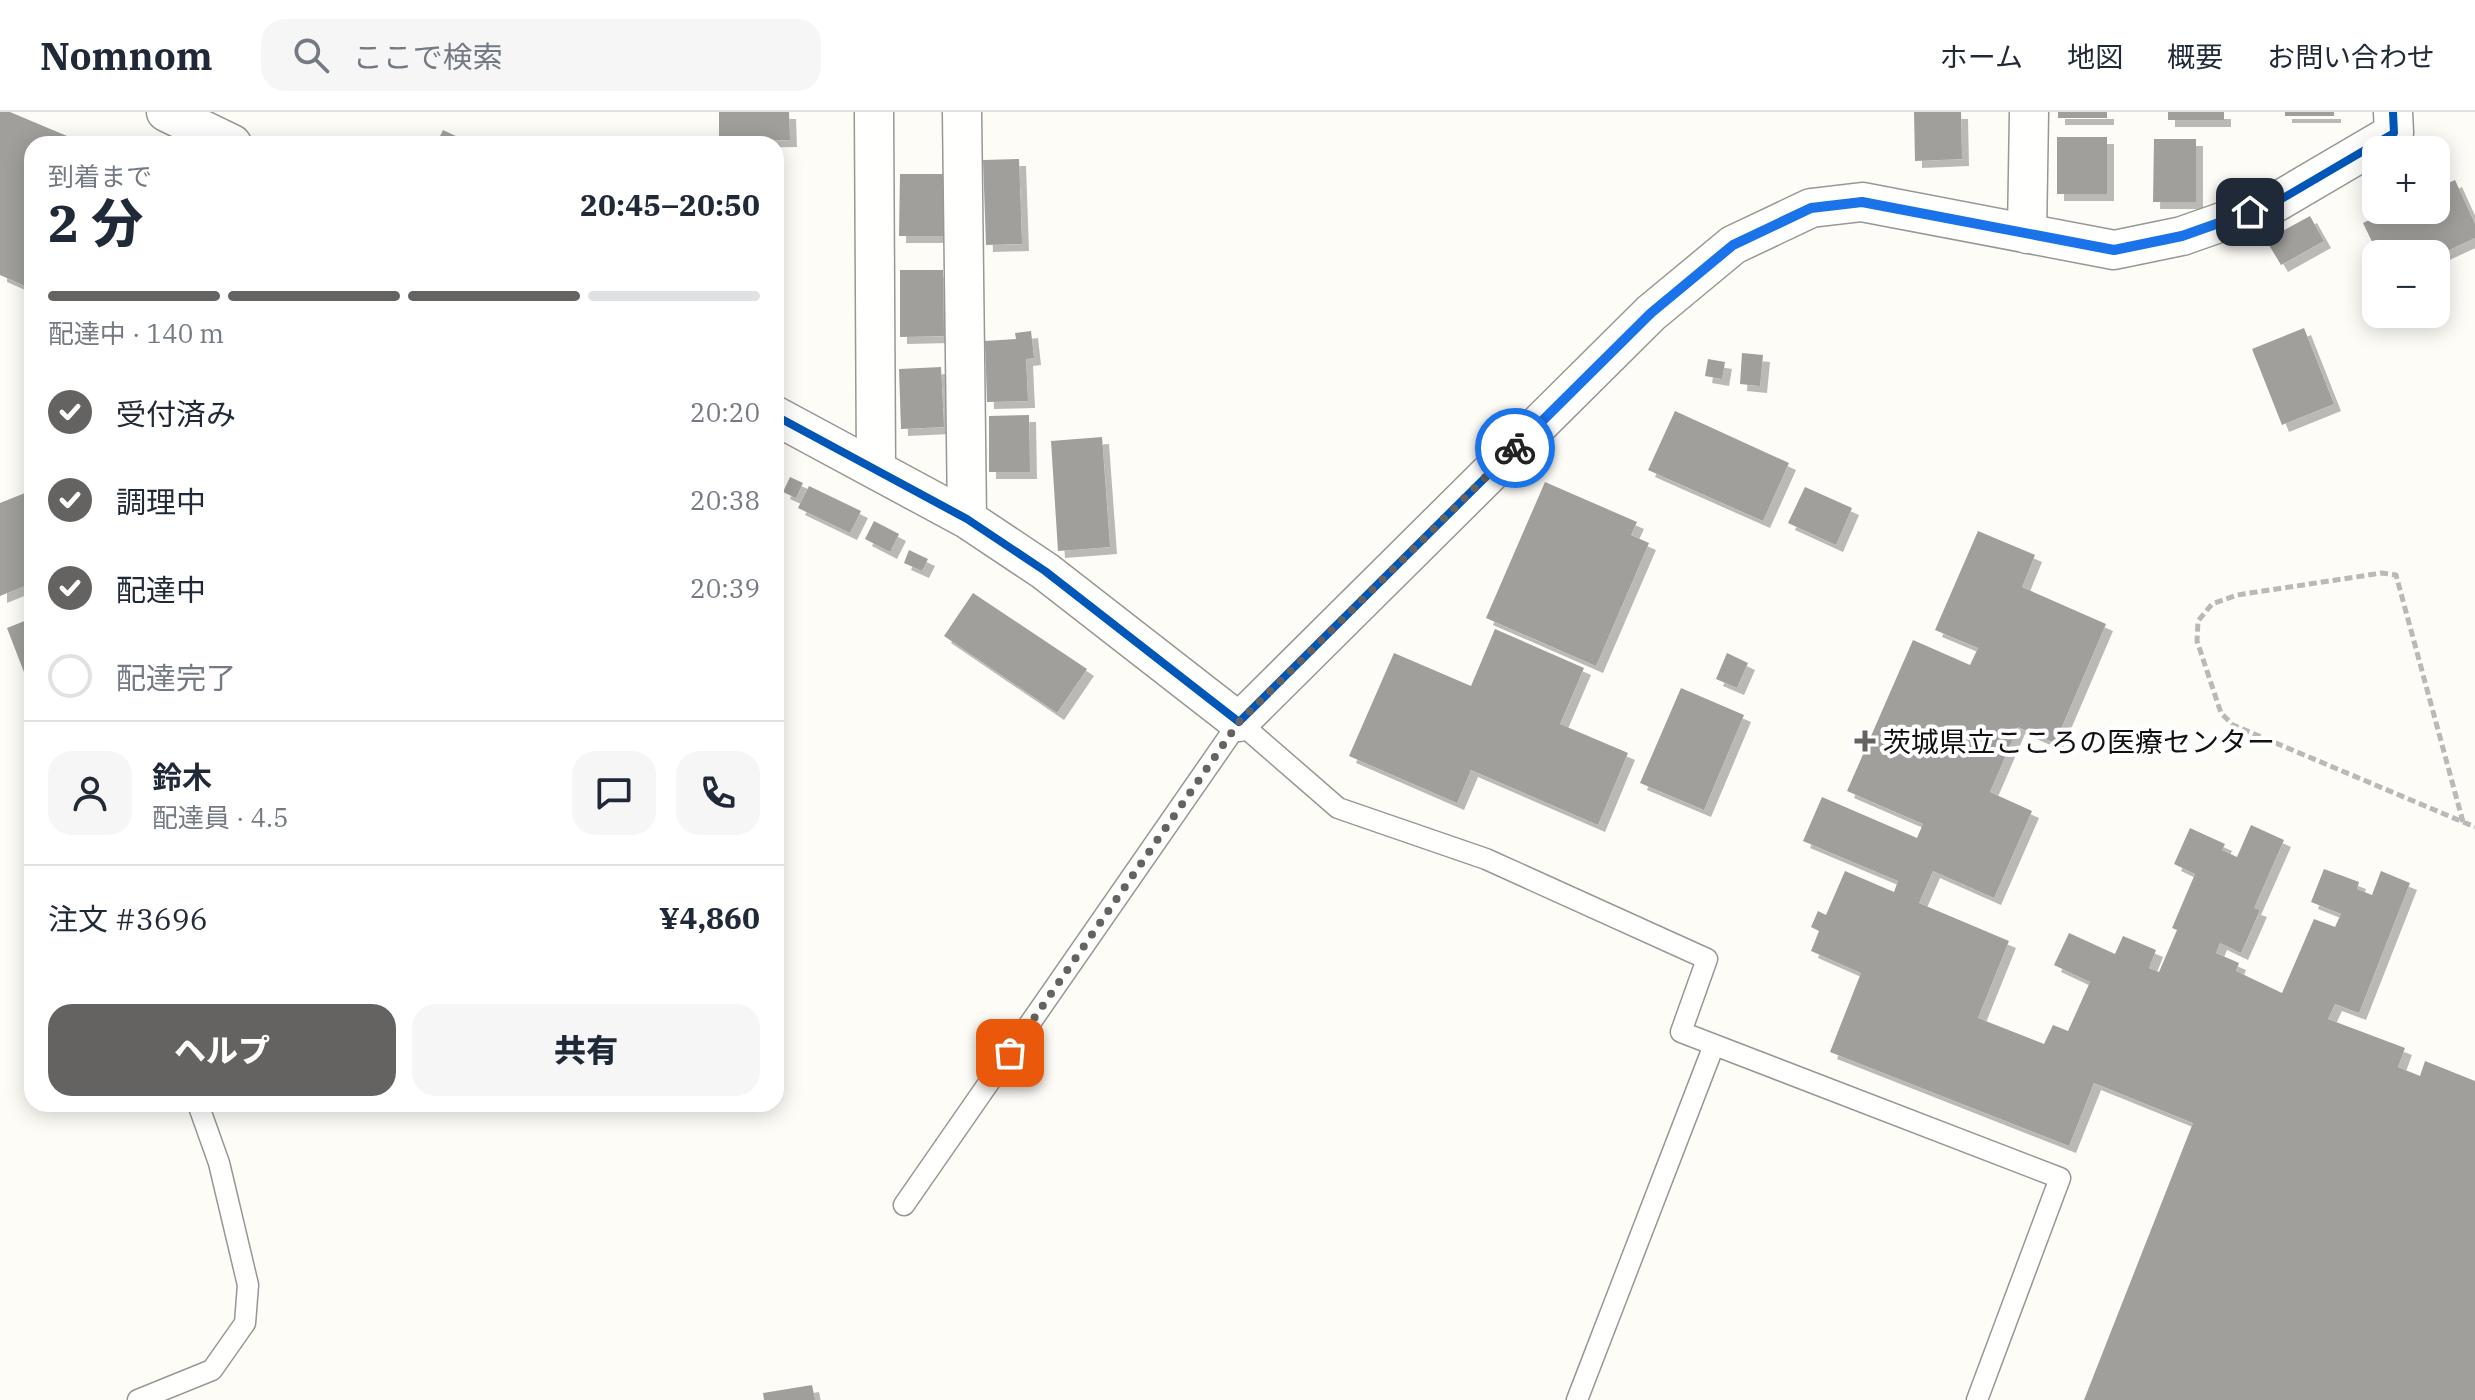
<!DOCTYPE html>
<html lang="ja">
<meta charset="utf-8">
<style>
body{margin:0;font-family:"IBM Plex Serif","Noto Sans JP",serif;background:#f6f6f7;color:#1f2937;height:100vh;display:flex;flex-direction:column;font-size:30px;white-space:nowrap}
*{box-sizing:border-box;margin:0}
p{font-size:26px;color:#747a83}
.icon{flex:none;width:44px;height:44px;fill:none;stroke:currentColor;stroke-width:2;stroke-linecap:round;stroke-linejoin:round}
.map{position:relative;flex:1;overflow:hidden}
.sheet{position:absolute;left:24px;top:24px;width:760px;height:976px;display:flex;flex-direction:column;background:#fff;border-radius:24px;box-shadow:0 4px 20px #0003}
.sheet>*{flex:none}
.tools{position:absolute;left:2362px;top:24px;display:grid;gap:16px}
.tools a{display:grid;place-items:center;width:88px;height:88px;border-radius:16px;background:#fff;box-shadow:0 4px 20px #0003;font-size:40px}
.pin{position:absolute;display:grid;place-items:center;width:68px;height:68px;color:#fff;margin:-34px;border-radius:16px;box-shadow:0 4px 12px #0006}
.courier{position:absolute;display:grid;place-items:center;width:80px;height:80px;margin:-40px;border:6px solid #1a73e8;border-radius:50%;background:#fff;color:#222;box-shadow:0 2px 10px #0007}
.overview em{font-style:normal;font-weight:800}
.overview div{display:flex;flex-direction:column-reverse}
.overview{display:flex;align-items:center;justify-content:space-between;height:136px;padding:0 24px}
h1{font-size:52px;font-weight:800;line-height:60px}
.bar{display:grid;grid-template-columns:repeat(4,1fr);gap:12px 8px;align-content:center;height:96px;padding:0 24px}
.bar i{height:10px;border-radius:6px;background:#e0e1e3}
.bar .selected{background:#646362}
.bar p{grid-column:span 4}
.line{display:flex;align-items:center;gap:20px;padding:0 24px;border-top:2px solid #e0e1e3}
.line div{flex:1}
.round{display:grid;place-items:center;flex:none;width:84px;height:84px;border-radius:24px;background:#f6f6f7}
ol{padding:0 24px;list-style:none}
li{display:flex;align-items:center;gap:24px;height:88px}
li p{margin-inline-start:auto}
li .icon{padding:8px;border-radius:50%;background:#646362;color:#fff;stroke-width:4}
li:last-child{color:#747a83}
li i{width:44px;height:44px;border:4px solid #e0e1e3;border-radius:50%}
.primary-button{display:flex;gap:16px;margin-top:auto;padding:16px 24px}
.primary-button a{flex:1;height:92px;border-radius:24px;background:#646362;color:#fff;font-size:32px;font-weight:800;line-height:92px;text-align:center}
.primary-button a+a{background:#f6f6f7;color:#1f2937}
header{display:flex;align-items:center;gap:48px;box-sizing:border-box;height:112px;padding:0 40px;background:#fff;border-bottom:2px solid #e0e1e3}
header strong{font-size:38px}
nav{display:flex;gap:44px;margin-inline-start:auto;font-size:28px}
.search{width:560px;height:72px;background:#f6f6f7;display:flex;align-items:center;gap:20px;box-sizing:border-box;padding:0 28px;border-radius:24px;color:#747a83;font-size:30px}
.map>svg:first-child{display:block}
.building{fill:#a19f9c;filter:url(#shadow)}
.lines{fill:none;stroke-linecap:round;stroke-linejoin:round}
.service-casing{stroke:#979795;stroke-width:23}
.minor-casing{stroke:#979795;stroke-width:41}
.path{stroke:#b9b9b8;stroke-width:5;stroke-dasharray:8 4;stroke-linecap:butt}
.service{stroke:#fffffe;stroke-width:20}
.minor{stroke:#fffffe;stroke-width:38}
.cycleway-casing{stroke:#fff;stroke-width:13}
.cycleway{stroke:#0057b8;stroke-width:8}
.done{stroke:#646362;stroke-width:8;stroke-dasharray:0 14.4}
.route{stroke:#1a73e8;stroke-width:10}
.poi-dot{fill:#646362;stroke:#fff;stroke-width:3}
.labels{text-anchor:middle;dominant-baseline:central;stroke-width:8;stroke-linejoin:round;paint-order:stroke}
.poi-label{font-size:28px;fill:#111;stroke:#fff;text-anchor:start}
</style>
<header>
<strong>Nomnom</strong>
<div class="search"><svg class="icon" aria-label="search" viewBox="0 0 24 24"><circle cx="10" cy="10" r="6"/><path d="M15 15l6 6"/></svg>ここで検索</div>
<nav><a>ホーム</a><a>地図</a><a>概要</a><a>お問い合わせ</a></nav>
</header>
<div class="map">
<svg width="2475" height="1288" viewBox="0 0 2475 1288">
<defs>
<filter id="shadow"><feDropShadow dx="7" dy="7" stdDeviation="0" flood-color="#0004"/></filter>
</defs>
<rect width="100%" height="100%" fill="#fdfcf7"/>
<path class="building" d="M0,0H10L86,32H32V177L0,163Z
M719,0H789L790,28L719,29Z
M1914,0H1961L1962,47L1915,49Z
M2058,0H2107V6H2058Z
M2168,0H2224V8H2168Z
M2285,0H2334V4H2285Z
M443,18L473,32H436Z
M2057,25H2107V82H2057Z
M2154,27H2196V90H2153Z
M1019,47L1022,132L986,133L983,48Z
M900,62H943V124H899Z
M2455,68L2475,112V126L2436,144V142H2378L2363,111L2390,98H2436V77Z
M2310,104L2324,129L2281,153L2266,128Z
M900,158H943L944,224L900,225Z
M2304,216L2334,292L2282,313L2252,237Z
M1031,219L1034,246L1026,247L1028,289L987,290L985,229L1016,227L1015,221Z
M1742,241L1763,243L1760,274L1740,272Z
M1708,247L1725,250L1722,267L1705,264Z
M941,255L944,315L901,317L899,257Z
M1675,299L1789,351L1763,409L1648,358Z
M1029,303L1030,360H989V304Z
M1102,325L1110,435L1058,439L1051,329Z
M790,365L803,371L796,386L783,380Z
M1545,370L1637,410L1631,423L1649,431L1596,554L1486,506Z
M809,374L861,399L850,421L798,396Z
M1805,375L1852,396L1836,433L1788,411Z
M25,381L32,398V471L0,484V391Z
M874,409L899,422L890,440L865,427Z
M1978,419L2035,443L2022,475L2106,512L2055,631L2018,615L1990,680L2032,699L1994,786L1933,759L1919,791L2009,829L1978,906L2044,932L2053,913L2068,919L2090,870L2054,853L2069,821L2115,842L2123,824L2156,838L2149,856L2159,860L2177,818L2172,816L2195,762L2174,752L2190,716L2225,732L2222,738L2237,745L2251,713L2284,728L2254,796L2260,798L2241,841L2220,831L2216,841L2239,851L2236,859L2282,881L2314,807L2335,815L2341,802L2311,790L2324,757L2359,770L2357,777L2372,783L2381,759L2410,771L2359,901L2335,892L2328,907L2405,936L2398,955L2420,964L2425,949L2475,969V1288H2084L2193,1011L2094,971L2069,1034L1830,940L1861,861L1811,839L1819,819L1811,815L1818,799L1826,803L1845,759L1894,780L1898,769L1803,729L1822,685L1917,726L1923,712L1847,679L1913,528L1970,553L1978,536L1935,518Z
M909,438L928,447L922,459L904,451Z
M973,481L1087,557L1057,601L944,524Z
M32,506V581L7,516Z
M1495,517L1584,556L1560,612L1628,641L1598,713L1471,658L1457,691L1349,644L1394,541L1471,574Z
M1727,541L1748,551L1737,576L1716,567Z
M1681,576L1744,603L1704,698L1640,671Z
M812,1273L815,1288H764L763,1281Z"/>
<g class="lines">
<defs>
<path id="service" d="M904,1093L1239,610L1338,696L1486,747L1707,847L1681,920L2060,1066L1977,1288
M138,1288L212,1258L245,1211L248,1173L219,1051L198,992
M1577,1288L1714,933"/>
<path id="minor" d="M166,0L232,32
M874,0L876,357
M962,0L967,407
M2027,122L2029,0
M776,304L967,407L1045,459L1239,610L1651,201L1733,133L1811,96L1862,90L2114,138L2182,124L2273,92L2394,21L2393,0"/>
</defs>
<use href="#service" class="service-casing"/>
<use href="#minor" class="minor-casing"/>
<path class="path" d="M2463,710L2396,463L2382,461L2237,483L2212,492L2198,509L2197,529L2221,601L2233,613L2475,715"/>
<use href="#service" class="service"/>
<use href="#minor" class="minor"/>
<defs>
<path id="cycleway" d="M776,304L967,407L1045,459L1239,610L1651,201L1733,133L1811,96L1862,90L2114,138L2182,124L2273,92L2394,21L2393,0"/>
</defs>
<use href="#cycleway" class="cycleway-casing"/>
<use href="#cycleway" class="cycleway"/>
</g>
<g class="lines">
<path class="done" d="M1010,941L1239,610L1515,336"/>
<path class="route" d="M1515,336L1651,201L1733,133L1811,96L1862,90L2114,138L2182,124L2250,100"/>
</g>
<path class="poi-dot" d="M1861 617h8v8h8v8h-8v8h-8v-8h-8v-8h8z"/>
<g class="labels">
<g class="poi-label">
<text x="1883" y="629">茨城県立こころの医療センター</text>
</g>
</g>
</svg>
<div class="tools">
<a>+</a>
<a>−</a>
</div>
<div class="pin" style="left:1010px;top:941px;background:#ea580c"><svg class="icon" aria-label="bag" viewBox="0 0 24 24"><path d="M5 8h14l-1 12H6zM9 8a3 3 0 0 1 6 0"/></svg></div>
<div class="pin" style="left:2250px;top:100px;background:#1f2937"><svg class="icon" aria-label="home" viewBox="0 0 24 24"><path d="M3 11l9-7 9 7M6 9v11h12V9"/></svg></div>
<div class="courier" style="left:1515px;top:336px"><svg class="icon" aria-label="bike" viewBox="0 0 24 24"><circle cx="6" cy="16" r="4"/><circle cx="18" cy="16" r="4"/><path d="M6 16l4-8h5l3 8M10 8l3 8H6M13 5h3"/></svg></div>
<section class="sheet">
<div class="overview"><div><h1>2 分</h1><p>到着まで</p></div><em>20:45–20:50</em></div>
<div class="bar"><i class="selected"></i><i class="selected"></i><i class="selected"></i><i></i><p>配達中 · 140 m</p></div>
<ol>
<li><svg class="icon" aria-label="check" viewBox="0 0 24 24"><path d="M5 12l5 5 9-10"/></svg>受付済み<p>20:20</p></li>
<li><svg class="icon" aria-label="check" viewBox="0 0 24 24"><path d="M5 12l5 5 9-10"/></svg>調理中<p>20:38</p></li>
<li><svg class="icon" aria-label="check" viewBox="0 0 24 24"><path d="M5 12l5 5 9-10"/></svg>配達中<p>20:39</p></li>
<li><i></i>配達完了</li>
</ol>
<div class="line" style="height:144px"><a class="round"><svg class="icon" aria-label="person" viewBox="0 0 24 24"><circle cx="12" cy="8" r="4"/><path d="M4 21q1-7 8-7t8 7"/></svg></a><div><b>鈴木</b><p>配達員 · 4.5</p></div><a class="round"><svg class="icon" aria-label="chat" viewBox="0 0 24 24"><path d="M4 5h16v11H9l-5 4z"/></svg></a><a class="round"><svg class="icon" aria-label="phone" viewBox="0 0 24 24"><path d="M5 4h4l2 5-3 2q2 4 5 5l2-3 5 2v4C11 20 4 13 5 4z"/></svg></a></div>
<div class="line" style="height:104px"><div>注文 #3696</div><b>¥4,860</b></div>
<div class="primary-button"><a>ヘルプ</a><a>共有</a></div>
</section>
</div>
